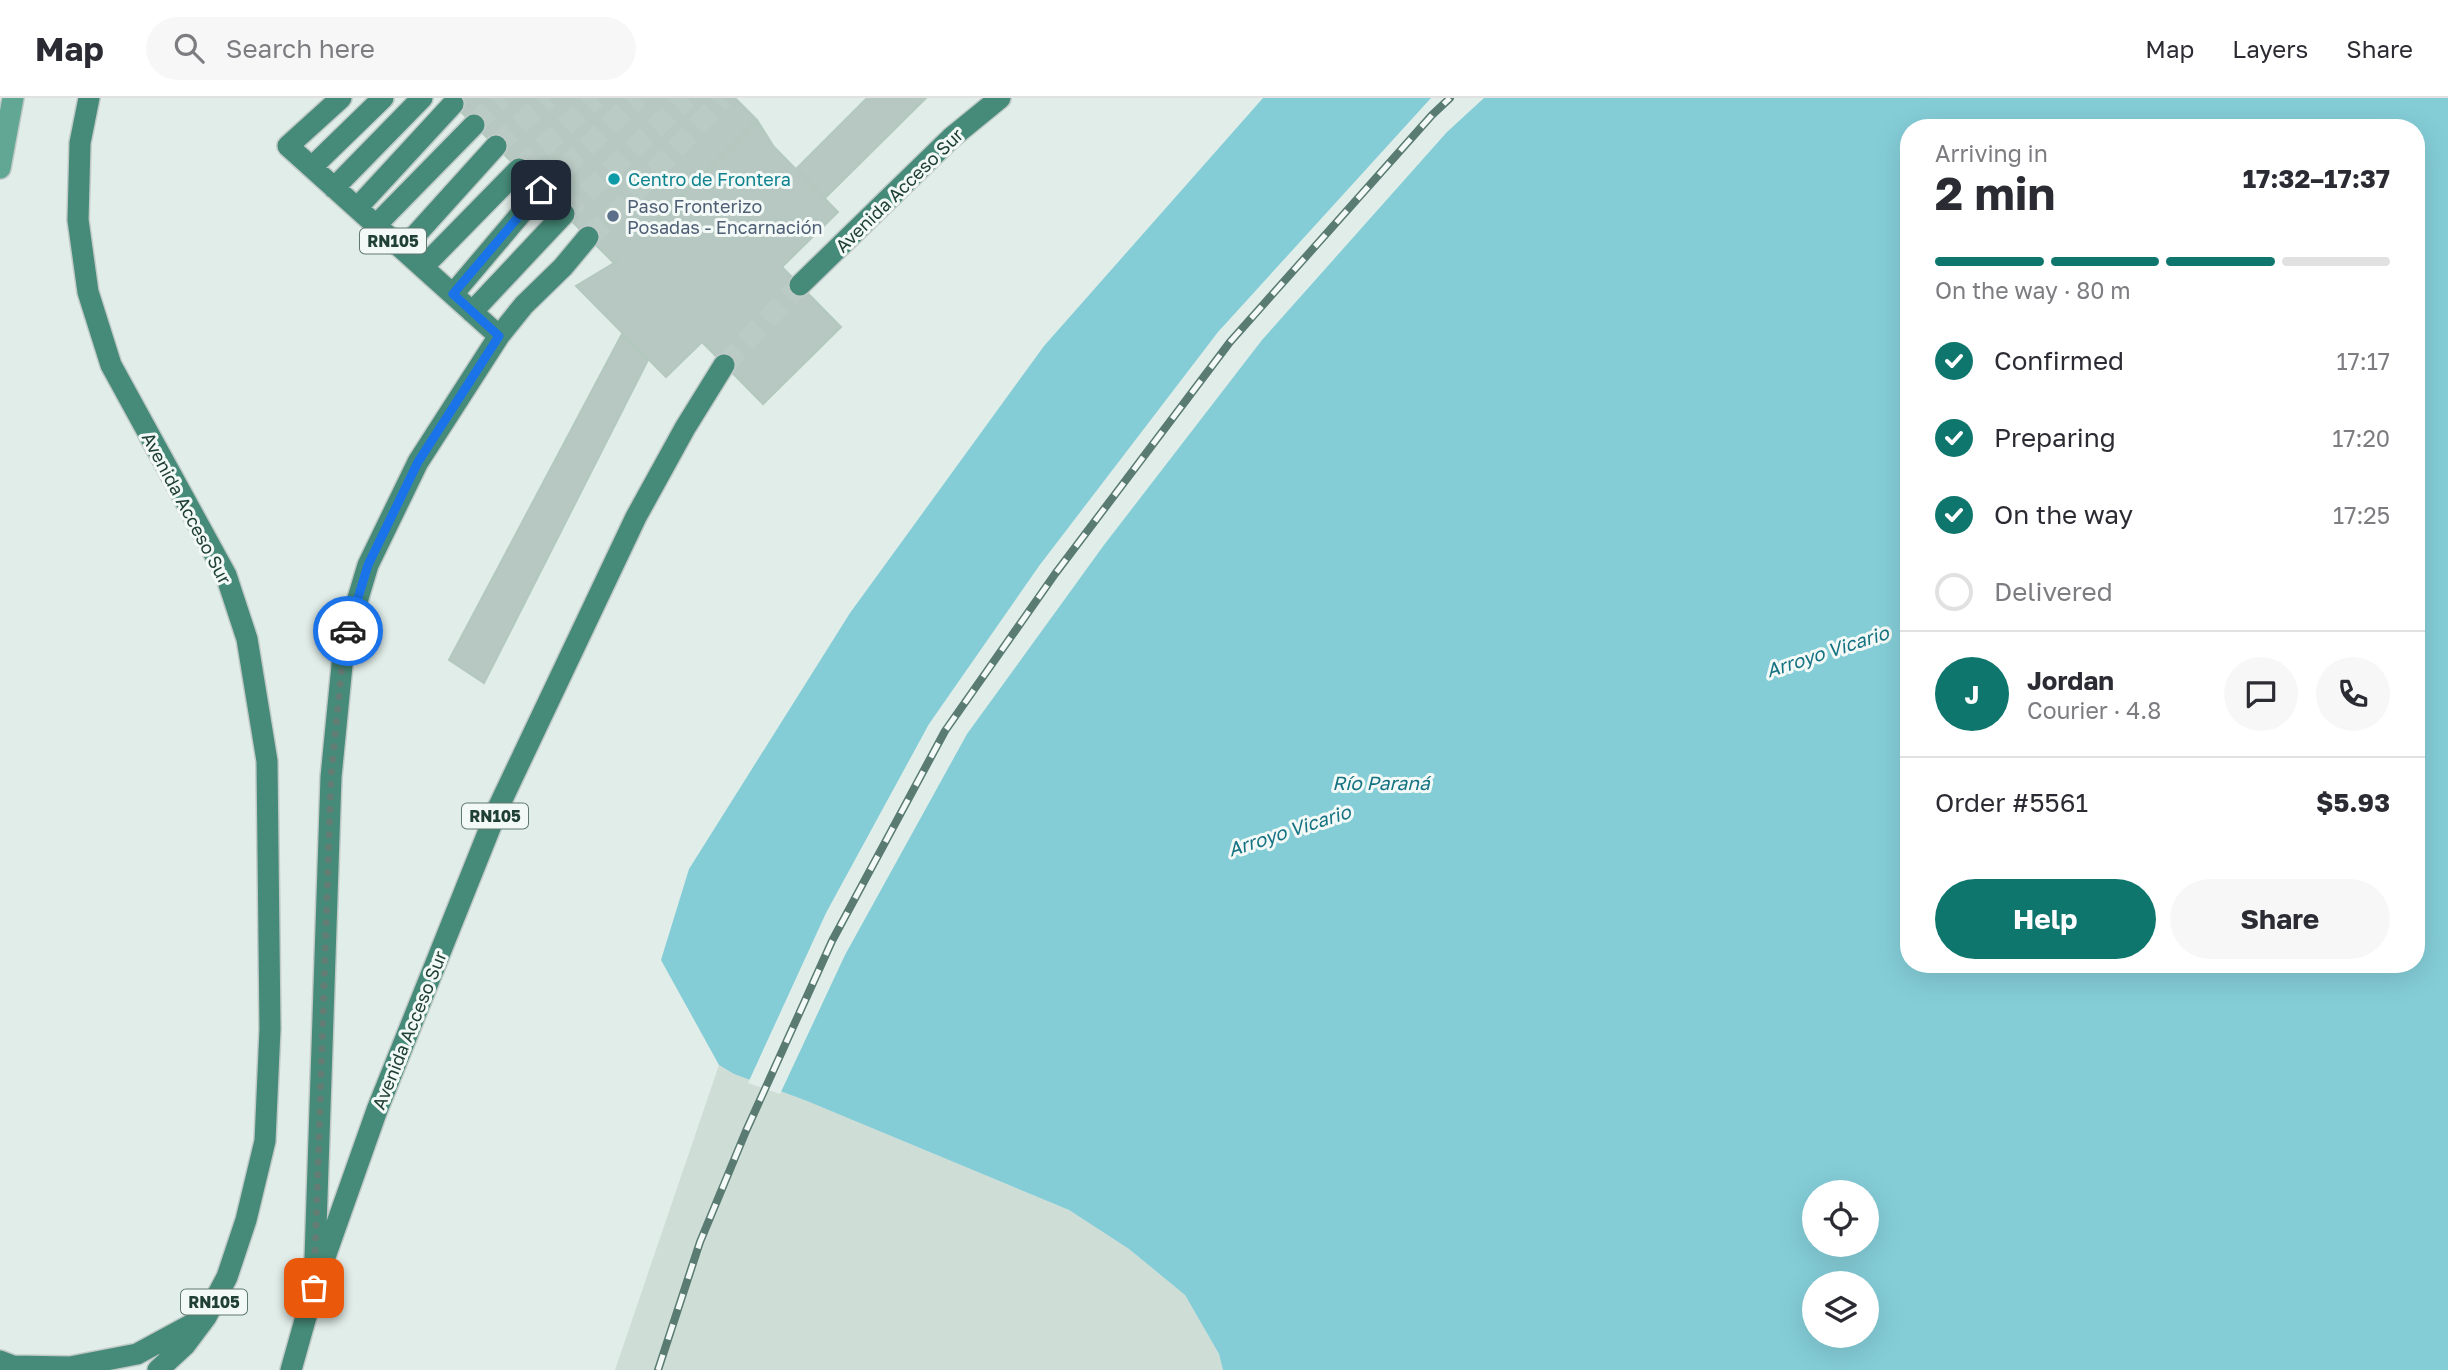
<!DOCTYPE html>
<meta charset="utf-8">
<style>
body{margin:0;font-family:"Golos Text",sans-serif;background:#f7f7f7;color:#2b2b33;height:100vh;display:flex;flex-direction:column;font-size:26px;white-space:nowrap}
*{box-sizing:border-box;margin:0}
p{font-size:23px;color:#7c7c81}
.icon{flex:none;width:38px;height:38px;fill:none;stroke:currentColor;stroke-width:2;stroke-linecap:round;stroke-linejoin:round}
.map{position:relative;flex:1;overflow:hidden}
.details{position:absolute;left:1900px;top:21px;width:525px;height:854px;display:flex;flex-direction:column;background:#fff;border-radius:28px;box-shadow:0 7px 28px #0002}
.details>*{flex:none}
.controls{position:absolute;left:1802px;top:1082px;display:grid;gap:14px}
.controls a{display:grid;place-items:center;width:77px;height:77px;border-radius:50%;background:#fff;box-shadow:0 7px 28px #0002;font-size:35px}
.pin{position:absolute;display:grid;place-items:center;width:60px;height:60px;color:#fff;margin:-30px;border-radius:14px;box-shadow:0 4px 10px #0006}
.courier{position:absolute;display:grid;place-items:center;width:70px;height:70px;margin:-35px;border:5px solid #1a73e8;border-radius:50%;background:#fff;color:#222;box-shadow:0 2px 9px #0007}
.summary em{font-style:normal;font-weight:700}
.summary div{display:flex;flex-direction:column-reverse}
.summary{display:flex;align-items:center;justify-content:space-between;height:119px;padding:0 35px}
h1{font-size:46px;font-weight:700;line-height:52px}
.bar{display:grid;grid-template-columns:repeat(4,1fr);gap:10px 7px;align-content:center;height:84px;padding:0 35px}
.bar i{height:9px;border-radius:5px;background:#e1e1e2}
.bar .active{background:#0f766e}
.bar p{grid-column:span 4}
.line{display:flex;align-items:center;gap:18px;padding:0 35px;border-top:2px solid #e1e1e2}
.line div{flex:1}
.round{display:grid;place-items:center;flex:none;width:74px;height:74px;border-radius:37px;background:#f7f7f7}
ol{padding:0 35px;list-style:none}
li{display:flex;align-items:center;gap:21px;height:77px}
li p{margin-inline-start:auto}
li .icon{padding:7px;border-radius:50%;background:#0f766e;color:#fff;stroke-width:4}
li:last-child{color:#7c7c81}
li i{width:38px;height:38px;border:4px solid #e1e1e2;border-radius:50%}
.cta{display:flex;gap:14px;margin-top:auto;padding:14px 35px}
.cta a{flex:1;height:80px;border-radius:42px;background:#0f766e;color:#fff;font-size:28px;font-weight:700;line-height:80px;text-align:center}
.cta a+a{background:#f7f7f7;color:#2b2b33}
header{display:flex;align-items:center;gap:42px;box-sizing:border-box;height:98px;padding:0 35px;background:#fff;border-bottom:2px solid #e1e1e2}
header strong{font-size:33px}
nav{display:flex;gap:38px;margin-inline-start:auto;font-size:24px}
.search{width:490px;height:63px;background:#f7f7f7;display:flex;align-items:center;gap:18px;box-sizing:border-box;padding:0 24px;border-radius:38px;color:#7c7c81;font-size:26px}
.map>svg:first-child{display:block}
.built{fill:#cfddd7}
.water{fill:#84cdd7;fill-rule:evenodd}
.pier{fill:#e1ede8}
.building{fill:#b6c8c1;stroke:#b3c8bf;stroke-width:2}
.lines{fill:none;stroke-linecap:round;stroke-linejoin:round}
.trunk-tunnel{stroke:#bacac4;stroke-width:21;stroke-dasharray:21 10;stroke-linecap:butt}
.primary-casing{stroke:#c1cac7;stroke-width:24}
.trunk-casing{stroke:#c1cac7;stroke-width:24}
.primary{stroke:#62a793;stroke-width:21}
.trunk{stroke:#468b79;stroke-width:21}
.rail-casing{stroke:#5a7b72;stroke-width:8}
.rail{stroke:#f2f9f6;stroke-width:5;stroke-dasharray:16;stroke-linecap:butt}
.done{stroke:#647d74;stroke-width:7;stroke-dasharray:0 12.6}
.route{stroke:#1a73e8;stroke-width:9}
.culture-dot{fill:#0f9aa8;stroke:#f2f9f6;stroke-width:2.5}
.service-dot{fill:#5c6f8a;stroke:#f2f9f6;stroke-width:2.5}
.labels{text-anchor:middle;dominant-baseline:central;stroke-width:6;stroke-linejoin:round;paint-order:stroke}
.shield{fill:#f2f9f6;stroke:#5f7870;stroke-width:2}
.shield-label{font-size:16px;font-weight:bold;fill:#204036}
.culture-label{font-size:18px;fill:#0d838f;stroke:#f2f9f6;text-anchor:start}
.street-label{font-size:18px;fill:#204036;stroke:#f2f9f6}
.service-label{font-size:18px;fill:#4e5e75;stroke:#f2f9f6;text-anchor:start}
.water-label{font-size:19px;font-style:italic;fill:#147282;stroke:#f2f9f6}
</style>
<header>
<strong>Map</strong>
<div class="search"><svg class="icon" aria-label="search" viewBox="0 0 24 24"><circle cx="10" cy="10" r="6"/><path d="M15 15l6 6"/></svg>Search here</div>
<nav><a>Map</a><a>Layers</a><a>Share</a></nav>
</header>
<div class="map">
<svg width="2448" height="1272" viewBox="0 0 2448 1272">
<rect width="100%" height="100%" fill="#e1ede8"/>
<path class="built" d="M719,967L734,976L807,1003L1069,1112L1129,1151L1185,1197L1219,1256L1223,1272H615Z"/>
<path class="water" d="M1263,0H2448V1272H1223L1219,1256L1185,1197L1129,1151L1069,1112L807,1003L734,976L719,967L661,862L689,771L850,515L1044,248ZM1909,30H2417V866H1909ZM1815,1094H1867V1146H1815ZM1815,1185H1867V1237H1815Z"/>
<path class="pier" d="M1431,0H1484L1447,34L1262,242L1104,447L967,636L845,857L780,996L748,985L826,815L929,626L1039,468L1218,234Z"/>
<path class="building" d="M447,0H735L757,22L614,165Z
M867,0H926L825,100L796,71Z
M757,22L774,49L838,114L782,169L841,229L763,306L702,244L666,279L576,188L614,165Z
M622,236L648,262L484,585L449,562Z"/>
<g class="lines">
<path class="trunk-tunnel" d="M474,27L502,0
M496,48L548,0
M519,71L596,0
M541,92L638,0
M564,116L687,0
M588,139L613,118L723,0
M724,267L800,187"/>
<defs>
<path id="primary" d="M0,70L13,0"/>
<path id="trunk" d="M89,0L80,45L78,122L88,194L111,267L226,477L247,541L267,663L270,931L265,1043L246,1122L227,1179L206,1219L185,1247L158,1272
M341,0L288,48L499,238
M312,69L383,0
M334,90L422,0
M357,110L453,6
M376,127L474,27
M403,151L496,48
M423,169L519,71
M800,187L951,40L1000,0
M453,196L541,92
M472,214L564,116
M314,1190L331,679L344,547L368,467L418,364L499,238L524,207L563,169L588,139
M0,1263L13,1268L70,1269L137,1256L198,1223
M291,1272L314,1190L377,1012L498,710L636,419L685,330L724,267"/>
</defs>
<use href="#primary" class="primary-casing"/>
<use href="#trunk" class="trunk-casing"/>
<use href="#primary" class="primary"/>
<use href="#trunk" class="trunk"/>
<defs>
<path id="rail" d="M658,1272L700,1144L746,1033L832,843L945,633L1055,476L1230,244L1432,17L1450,0"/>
</defs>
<use href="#rail" class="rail-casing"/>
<use href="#rail" class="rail"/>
</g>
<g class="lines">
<path class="done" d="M314,1190L331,679L344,547L348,533"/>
<path class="route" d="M348,533L368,467L418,364L499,238L453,196L541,92"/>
</g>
<circle class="culture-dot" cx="614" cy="81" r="7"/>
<circle class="service-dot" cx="613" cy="118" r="7"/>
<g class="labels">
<g class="shield">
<rect x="360" y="130.5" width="66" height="25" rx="5"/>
<rect x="462" y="705.5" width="66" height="25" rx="5"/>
<rect x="181" y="1191.5" width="66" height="25" rx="5"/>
</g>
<g class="shield-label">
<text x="393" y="143">RN105</text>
<text x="495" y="718">RN105</text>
<text x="214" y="1204">RN105</text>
</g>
<g class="culture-label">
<text x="628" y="81">Centro de Frontera</text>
</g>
<g class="street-label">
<text transform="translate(899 92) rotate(-44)">Avenida Acceso Sur</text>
<text transform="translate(187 410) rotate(62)">Avenida Acceso Sur</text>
<text transform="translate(409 932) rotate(-68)">Avenida Acceso Sur</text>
</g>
<g class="service-label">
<text x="627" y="108">Paso Fronterizo<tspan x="627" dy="21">Posadas - Encarnación</tspan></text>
</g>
<g class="water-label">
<text transform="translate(1827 553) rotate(-18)">Arroyo Vicario</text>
<text x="1381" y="684">Río Paraná</text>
<text transform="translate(1289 732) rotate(-18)">Arroyo Vicario</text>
</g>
</g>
</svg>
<div class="controls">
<a><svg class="icon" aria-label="locate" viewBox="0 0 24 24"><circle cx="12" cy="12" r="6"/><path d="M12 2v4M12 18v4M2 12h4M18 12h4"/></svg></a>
<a><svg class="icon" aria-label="layers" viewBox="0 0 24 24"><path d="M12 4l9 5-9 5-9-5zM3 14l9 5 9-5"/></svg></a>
</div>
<div class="pin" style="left:314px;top:1190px;background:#ea580c"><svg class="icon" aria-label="bag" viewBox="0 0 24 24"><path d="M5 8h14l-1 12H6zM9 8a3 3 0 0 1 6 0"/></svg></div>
<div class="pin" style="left:541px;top:92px;background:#1f2937"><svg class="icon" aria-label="home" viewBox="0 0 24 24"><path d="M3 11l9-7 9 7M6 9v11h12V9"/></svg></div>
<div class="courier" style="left:348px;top:533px"><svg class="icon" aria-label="car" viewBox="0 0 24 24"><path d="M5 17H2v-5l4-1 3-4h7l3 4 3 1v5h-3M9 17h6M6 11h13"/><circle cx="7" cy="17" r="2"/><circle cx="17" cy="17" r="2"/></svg></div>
<section class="details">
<div class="summary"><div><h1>2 min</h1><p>Arriving in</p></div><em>17:32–17:37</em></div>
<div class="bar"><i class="active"></i><i class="active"></i><i class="active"></i><i></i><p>On the way · 80 m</p></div>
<ol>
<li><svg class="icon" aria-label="check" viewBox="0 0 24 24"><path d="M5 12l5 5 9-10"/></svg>Confirmed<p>17:17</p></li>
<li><svg class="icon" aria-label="check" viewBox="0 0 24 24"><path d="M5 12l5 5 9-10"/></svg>Preparing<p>17:20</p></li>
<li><svg class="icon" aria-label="check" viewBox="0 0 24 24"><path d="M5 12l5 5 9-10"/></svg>On the way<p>17:25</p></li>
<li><i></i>Delivered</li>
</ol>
<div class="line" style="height:126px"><b class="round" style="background:#0f766e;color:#fff">J</b><div><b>Jordan</b><p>Courier · 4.8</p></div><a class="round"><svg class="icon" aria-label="chat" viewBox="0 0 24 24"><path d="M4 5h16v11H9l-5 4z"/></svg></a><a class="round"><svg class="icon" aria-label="phone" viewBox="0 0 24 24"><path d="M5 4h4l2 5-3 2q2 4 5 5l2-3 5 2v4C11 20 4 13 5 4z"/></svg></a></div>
<div class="line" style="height:91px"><div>Order #5561</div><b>$5.93</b></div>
<div class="cta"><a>Help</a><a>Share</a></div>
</section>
</div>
